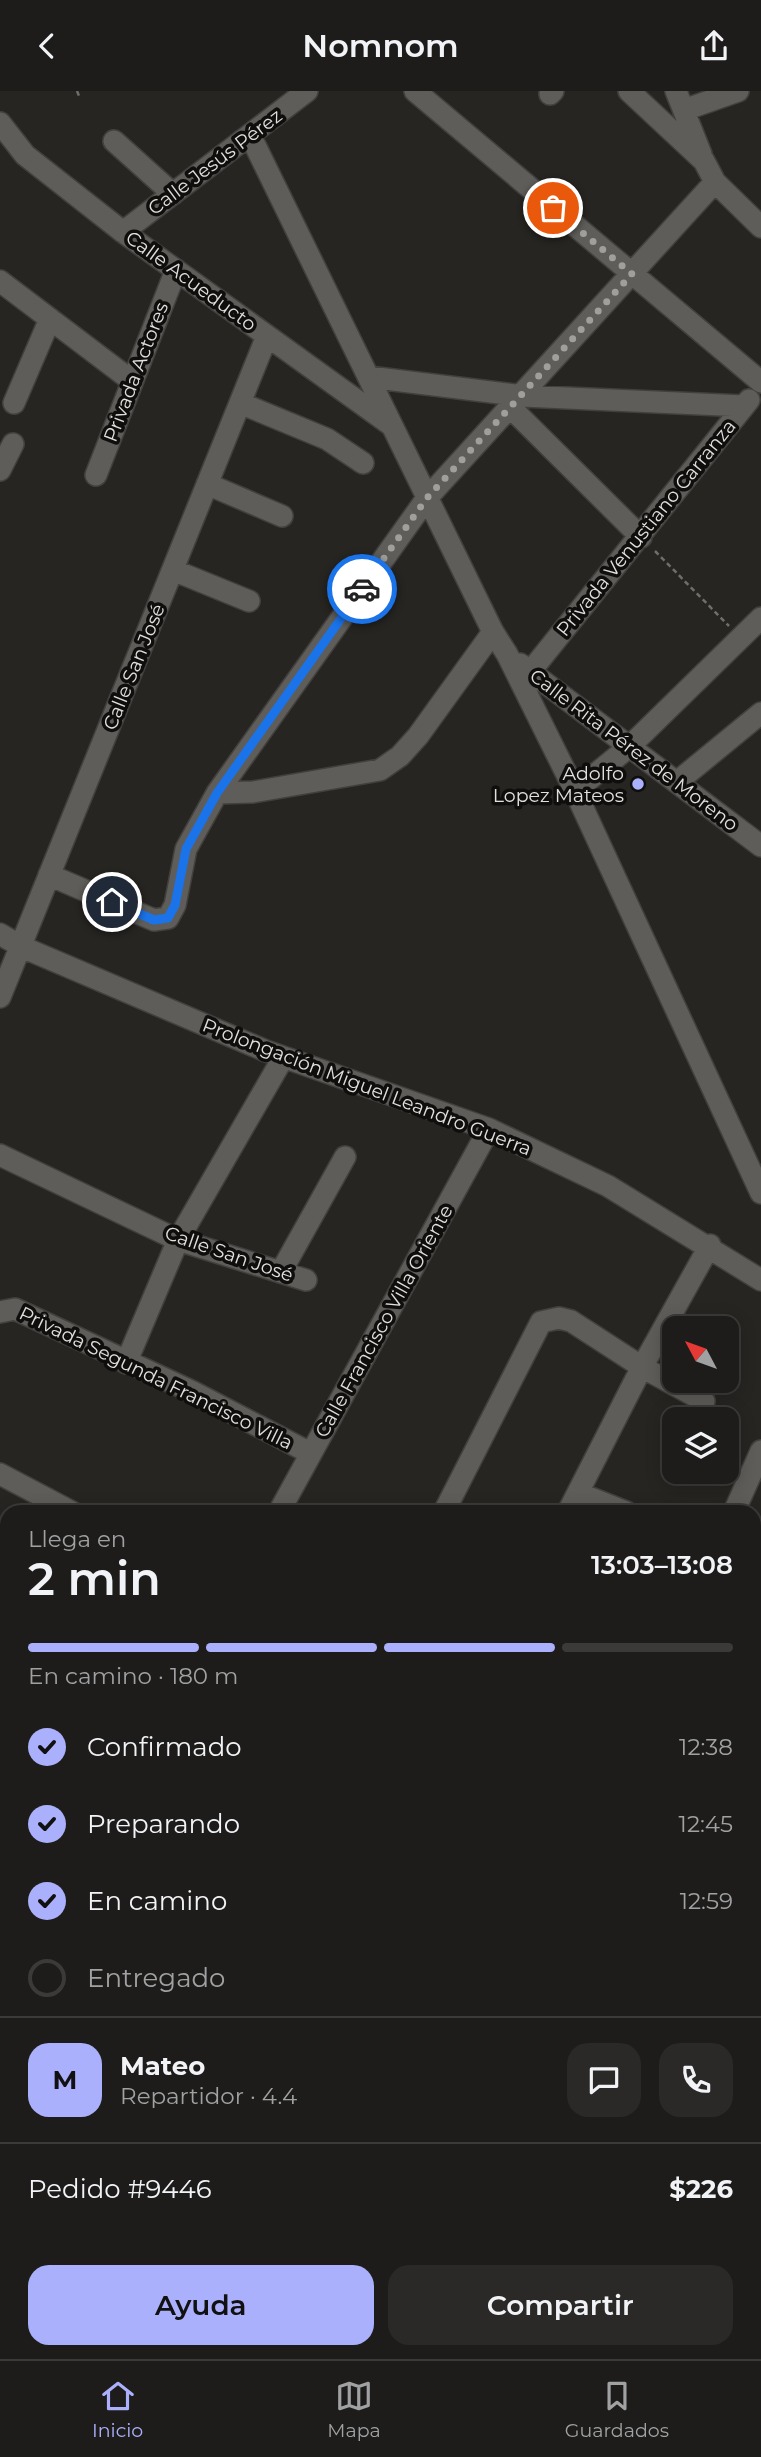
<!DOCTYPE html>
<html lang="es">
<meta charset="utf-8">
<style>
body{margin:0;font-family:Montserrat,sans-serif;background:#2a2927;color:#f1f3f6;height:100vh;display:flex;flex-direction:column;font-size:26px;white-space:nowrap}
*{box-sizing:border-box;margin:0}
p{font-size:23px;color:#a0a1a2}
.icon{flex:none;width:38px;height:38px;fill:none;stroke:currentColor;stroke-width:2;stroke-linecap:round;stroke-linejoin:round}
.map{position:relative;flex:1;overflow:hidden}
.side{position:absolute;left:0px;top:1414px;width:761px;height:854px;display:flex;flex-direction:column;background:#1d1c1a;border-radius:21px 21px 0 0;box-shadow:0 4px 18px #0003,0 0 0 2px #3b3a39}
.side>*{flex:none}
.needle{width:46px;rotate:311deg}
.fabs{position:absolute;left:662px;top:1225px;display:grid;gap:14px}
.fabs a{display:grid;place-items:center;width:77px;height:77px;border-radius:14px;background:#1d1c1a;box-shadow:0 4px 18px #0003,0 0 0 2px #3b3a39;font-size:35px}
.pin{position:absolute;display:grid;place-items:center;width:60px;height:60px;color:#fff;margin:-30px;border:4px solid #fff;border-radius:50%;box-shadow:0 2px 7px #0007}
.courier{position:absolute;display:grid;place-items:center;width:70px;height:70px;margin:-35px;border:5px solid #1a73e8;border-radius:50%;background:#fff;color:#222;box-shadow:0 2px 9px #0007}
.head em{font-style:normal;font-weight:600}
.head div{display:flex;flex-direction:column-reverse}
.head{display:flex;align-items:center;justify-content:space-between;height:119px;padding:0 28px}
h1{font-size:46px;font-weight:600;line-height:52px}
.bar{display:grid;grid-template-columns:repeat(4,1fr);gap:10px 7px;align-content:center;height:84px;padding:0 28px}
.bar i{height:9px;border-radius:5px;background:#3b3a39}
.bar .current{background:#aab0fb}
.bar p{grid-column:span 4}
.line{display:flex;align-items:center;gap:18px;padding:0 28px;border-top:2px solid #3b3a39}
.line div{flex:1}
.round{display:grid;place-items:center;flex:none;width:74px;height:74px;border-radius:21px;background:#2a2927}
ol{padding:0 28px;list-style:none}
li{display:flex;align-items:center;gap:21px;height:77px}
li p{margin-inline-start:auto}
li .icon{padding:7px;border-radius:50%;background:#aab0fb;color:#111;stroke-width:4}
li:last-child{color:#a0a1a2}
li i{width:38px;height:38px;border:4px solid #3b3a39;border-radius:50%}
.cta{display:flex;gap:14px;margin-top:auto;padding:14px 28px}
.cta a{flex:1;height:80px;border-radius:21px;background:#aab0fb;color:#111;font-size:28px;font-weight:600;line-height:80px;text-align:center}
.cta a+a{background:#2a2927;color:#f1f3f6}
header{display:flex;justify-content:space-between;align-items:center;height:91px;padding:0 28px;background:#1d1c1a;font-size:32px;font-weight:600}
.dock{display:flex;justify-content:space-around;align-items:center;height:98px;border-top:2px solid #3b3a39;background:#1d1c1a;font-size:19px;color:#a0a1a2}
.dock a{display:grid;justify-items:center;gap:4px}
.dock .current{color:#aab0fb}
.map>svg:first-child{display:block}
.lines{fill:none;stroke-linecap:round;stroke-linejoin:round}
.minor-casing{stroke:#42403e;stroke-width:24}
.tertiary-casing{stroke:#42403e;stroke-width:24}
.path{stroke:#706e6c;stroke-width:2.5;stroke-dasharray:5 3.5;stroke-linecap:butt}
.minor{stroke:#5f5d5a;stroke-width:21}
.tertiary{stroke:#5f5d5a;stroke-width:21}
.done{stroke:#a09f9c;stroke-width:7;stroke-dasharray:0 12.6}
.route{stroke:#1a73e8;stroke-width:9}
.poi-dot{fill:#aab0fb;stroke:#0f0e0d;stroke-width:2.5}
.labels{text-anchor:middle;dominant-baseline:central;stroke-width:7;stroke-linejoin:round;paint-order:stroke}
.street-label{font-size:19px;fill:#e1e0de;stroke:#0f0e0d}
.poi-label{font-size:19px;fill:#e1e0de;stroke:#0f0e0d;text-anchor:end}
</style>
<header><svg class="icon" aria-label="back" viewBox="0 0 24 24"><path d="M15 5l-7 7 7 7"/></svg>Nomnom<svg class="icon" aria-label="share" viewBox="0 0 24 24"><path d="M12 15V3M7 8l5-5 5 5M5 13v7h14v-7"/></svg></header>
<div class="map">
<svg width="761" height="2268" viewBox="0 0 761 2268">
<rect width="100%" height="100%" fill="#272522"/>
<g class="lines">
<defs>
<path id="minor" d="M415,0L761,291
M629,0L704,70L715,91L761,136
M676,0L701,63
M550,3L553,0
M684,19L738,0
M0,32L25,64L123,141L391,334
M250,44L493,541L507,563L575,700L761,1102
M114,50L173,103
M123,141L307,0
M0,190L132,290
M369,286L523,305L744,315
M14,312L50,228
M240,312L327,348L363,372
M511,317L641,446
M0,379L13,353
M96,384L176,179
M207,393L282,425
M173,479L249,510
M520,573L761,755
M530,581L749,309
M677,691L761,622
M575,700L630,655L761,527
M217,702L253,701L380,679L400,665L418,645L493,541
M49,784L154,829L168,827L175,814L186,758L217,702L427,407L715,91
M0,843L22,856L266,960L489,1038L608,1095L761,1189
M0,906L267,245
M0,1064L178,1149L306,1189
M282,1179L345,1066
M0,1221L15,1218L193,1301L310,1362
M126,1272L178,1149L283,967
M0,1383L72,1421
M578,1402L626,1421
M279,1421L489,1038
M444,1421L541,1231L559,1227L571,1230L642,1276L704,1310
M568,1421L642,1276L710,1154
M734,1421L761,1360
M754,1453L761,1455
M0,1497L7,1501
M0,1560L7,1548
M754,1587L761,1589
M0,1626L7,1630
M754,1801L761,1787
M0,1859L7,1863
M0,1929L7,1917
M0,2010L7,2014
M0,2247L7,2234
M38,2261L51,2268
M457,2261L470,2268
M119,2268L123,2261
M244,2268L248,2261
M364,2268L368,2261
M494,2268L498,2261"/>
<path id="tertiary" d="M754,1996L761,1984
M754,2039L761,2026
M606,2268L610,2261
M629,2268L633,2261"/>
</defs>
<use href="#minor" class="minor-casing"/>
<use href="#tertiary" class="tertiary-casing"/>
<path class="path" d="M77,0L79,5
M655,460L729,535"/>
<use href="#minor" class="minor"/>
<use href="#tertiary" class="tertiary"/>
</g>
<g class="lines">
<path class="done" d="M362,498L427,407L632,183L553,117"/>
<path class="route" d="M112,811L154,829L168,827L175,814L186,758L217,702L362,498"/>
</g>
<circle class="poi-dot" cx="638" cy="693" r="7"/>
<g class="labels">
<g class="street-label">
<text transform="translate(215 71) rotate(-37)">Calle Jesús Pérez</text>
<text transform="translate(191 190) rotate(36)">Calle Acueducto</text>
<text transform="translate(136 281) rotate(-69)">Privada Actores</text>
<text transform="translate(646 437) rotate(-51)">Privada Venustiano Carranza</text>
<text transform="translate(134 576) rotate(-68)">Calle San José</text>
<text transform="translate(634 659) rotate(37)">Calle Rita Pérez de Moreno</text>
<text transform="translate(367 996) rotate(21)">Prolongación Miguel Leandro Guerra</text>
<text transform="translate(229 1163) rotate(19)">Calle San José</text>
<text transform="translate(384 1230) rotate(-61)">Calle Francisco Villa Oriente</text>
<text transform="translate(156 1287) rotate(26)">Privada Segunda Francisco Villa</text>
</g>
<g class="poi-label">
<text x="624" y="682">Adolfo<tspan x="624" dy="22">Lopez Mateos</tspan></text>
</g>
</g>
</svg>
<div class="fabs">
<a><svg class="needle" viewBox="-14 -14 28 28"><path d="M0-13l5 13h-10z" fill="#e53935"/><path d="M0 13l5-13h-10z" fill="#a0a1a2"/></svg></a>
<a><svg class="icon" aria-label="layers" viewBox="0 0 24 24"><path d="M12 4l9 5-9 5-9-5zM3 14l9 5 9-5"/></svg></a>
</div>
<div class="pin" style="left:553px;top:117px;background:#ea580c"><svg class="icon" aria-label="bag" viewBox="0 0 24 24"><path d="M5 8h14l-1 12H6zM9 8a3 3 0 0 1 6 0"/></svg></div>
<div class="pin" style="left:112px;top:811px;background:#1f2937"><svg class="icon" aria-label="home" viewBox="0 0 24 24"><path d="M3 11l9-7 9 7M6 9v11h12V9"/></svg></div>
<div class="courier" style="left:362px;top:498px"><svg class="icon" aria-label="car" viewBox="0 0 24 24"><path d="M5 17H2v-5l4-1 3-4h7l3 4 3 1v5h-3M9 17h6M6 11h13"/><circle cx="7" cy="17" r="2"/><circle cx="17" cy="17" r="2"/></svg></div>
<section class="side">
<div class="head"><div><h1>2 min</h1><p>Llega en</p></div><em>13:03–13:08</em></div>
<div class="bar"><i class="current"></i><i class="current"></i><i class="current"></i><i></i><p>En camino · 180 m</p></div>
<ol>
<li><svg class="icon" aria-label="check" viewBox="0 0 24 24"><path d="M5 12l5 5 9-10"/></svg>Confirmado<p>12:38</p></li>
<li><svg class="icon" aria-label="check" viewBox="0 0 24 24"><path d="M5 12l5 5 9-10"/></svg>Preparando<p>12:45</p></li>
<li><svg class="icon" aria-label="check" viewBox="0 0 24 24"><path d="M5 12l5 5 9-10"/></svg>En camino<p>12:59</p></li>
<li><i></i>Entregado</li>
</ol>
<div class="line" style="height:126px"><b class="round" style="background:#aab0fb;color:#111">M</b><div><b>Mateo</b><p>Repartidor · 4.4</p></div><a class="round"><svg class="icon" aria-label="chat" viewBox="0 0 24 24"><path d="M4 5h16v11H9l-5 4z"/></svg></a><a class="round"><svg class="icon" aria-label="phone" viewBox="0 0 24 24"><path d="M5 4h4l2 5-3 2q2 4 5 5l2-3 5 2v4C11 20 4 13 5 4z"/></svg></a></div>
<div class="line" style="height:91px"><div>Pedido #9446</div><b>$226</b></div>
<div class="cta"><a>Ayuda</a><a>Compartir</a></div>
</section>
</div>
<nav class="dock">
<a class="current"><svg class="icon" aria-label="home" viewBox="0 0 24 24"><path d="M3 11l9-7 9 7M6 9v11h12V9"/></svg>Inicio</a>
<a><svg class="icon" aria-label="map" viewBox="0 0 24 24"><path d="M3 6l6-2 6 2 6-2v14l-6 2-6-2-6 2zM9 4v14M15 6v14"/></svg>Mapa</a>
<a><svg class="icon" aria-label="saved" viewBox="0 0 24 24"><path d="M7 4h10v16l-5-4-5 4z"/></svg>Guardados</a>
</nav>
